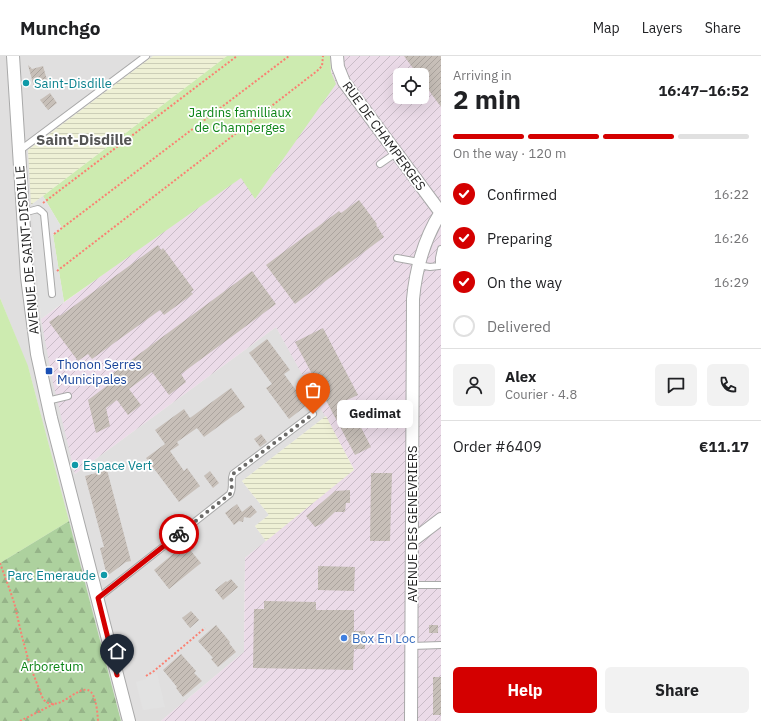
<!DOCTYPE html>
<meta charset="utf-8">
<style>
body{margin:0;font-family:"IBM Plex Sans",sans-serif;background:#f2f2f2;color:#202124;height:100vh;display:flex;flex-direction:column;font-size:15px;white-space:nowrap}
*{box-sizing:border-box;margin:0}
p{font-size:13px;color:#757577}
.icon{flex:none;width:22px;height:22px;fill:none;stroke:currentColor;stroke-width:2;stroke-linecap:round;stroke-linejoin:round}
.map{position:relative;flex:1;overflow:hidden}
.side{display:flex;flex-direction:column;background:#fff;width:320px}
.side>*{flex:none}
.controls{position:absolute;left:393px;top:12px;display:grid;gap:8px}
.controls a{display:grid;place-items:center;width:36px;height:36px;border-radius:6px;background:#fff;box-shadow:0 4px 16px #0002;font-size:20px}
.pin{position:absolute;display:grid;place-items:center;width:34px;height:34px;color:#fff;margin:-41px -17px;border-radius:50% 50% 50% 0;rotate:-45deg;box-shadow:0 0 4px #0007}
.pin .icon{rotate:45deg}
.courier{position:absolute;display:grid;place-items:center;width:40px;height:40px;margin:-20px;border:3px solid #d40000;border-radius:50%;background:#fff;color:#222;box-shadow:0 1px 5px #0007}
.bubble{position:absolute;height:28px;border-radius:6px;background:#fff;box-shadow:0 4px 16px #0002;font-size:13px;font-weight:700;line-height:28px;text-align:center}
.head em{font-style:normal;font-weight:700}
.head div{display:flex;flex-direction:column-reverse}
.head{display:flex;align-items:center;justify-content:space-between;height:68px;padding:0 12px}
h1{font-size:26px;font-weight:700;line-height:30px}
.bar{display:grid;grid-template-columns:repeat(4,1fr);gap:6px 4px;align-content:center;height:48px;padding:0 12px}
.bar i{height:5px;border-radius:3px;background:#e0e0e0}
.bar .current{background:#d40000}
.bar p{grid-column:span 4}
.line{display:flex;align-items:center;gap:10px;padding:0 12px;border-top:1px solid #e0e0e0}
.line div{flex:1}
.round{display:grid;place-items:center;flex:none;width:42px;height:42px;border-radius:6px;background:#f2f2f2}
ol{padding:0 12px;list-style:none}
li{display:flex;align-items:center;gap:12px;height:44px}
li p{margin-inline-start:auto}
li .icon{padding:4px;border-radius:50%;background:#d40000;color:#fff;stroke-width:4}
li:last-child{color:#757577}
li i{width:22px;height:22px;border:2px solid #e0e0e0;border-radius:50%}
.action{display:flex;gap:8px;margin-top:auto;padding:8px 12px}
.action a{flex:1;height:46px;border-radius:6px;background:#d40000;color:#fff;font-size:16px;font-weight:700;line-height:46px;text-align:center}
.action a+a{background:#f2f2f2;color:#202124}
header{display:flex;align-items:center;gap:24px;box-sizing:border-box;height:56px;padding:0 20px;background:#fff;border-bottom:1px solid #e0e0e0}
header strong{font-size:19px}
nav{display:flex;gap:22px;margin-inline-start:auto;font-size:14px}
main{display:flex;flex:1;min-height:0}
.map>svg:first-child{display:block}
.residential{fill:#e0dfdf}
.industrial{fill:url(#industrial-furrows);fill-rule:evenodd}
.farmland{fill:url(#farmland-rules)}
.grass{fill:#cdebb0}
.forest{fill:url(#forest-firs)}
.parking{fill:#e2e2e2}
.building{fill:url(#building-hatch)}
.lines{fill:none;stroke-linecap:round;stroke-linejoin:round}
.lane-casing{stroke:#a9a9a9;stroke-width:8}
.street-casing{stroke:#a9a9a9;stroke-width:14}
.path{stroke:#fa8072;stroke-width:2;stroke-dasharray:2 2;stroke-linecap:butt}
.lane{stroke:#fff;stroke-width:6}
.street{stroke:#fff;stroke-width:12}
.done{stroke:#6b6a68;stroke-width:4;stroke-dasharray:0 7.2}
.route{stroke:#d40000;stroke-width:5}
.culture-dot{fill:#0f9aa8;stroke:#fff;stroke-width:1.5}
.transit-dot{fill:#1a4fb4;stroke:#fff;stroke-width:1.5}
.shop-dot{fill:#3f7fe0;stroke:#fff;stroke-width:1.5}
.labels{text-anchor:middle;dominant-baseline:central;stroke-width:3.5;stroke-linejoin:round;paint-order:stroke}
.culture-label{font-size:13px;fill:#0d838f;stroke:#fff;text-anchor:start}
.park-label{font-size:13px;fill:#0c8416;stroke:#fff}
.street-label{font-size:13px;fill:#222;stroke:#fff}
.transit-label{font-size:13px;fill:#164399;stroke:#fff;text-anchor:start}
.shop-label{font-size:13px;fill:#366cbe;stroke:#fff;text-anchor:start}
.quarter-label{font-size:15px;font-weight:bold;fill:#555;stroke:#fff}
</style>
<header>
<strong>Munchgo</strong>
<nav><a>Map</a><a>Layers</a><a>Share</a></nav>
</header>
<main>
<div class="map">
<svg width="441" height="665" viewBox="0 0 441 665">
<defs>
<pattern id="industrial-furrows" width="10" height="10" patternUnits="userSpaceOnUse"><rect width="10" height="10" fill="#ebdbe8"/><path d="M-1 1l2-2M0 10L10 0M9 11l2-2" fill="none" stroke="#c9bcc7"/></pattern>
<pattern id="farmland-rules" width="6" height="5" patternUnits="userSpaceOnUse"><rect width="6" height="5" fill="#eef0d5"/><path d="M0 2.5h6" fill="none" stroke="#ccceb7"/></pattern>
<pattern id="forest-firs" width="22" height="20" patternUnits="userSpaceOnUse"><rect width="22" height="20" fill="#add19e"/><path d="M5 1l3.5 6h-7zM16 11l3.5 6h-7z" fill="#95b388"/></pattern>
<pattern id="building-hatch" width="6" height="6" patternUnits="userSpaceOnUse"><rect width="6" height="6" fill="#c7bfb8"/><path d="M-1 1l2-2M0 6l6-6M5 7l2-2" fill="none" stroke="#aba49e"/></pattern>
</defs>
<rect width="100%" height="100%" fill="#f2efe9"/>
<path class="residential" d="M0,0H153L28,94L41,263L75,418L276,271L326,360L242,425L269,459L255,470L266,485L245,502L244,596L161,665H121L29,314L0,242Z"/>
<path class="industrial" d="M330,0H441V665H161L244,596L245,502L354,413L276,271L75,418L53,327L41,263L133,197L242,121L255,143L332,21ZM400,19H422V41H400Z"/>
<path class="farmland" d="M153,0H227L31,149L28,94Z
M326,360L354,414L266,485L255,470L269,459L242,425Z"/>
<path class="grass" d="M227,0H330L331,16L336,28L255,143L241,122L64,246L53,179L62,172L43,140Z
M0,242L28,310L69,465L0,507Z"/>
<path class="forest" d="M69,465L121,665H0V507Z"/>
<path class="parking" d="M43,140L62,172L53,179L64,246L41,263L31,149Z
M157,617L165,651L143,654L136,626L146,623V620Z"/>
<path class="building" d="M404,0H441V51L422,25V19H418Z
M28,9L32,13L43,10L47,24L41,25L44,29L34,31Z
M50,37L57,47L48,54L40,44Z
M359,144L377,168L376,169L384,181L295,248L266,209L339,155L341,157Z
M158,189L161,194L163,192L194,234L191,236L193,238L164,259L160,254L92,303L88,298L78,305L49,266L59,259L60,260Z
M252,215L276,248L181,318L186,326L169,339L152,316L129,333L141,349L128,359L117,344L106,352L110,370L96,377L88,344L112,326L108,321Z
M323,272L358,339L347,344L371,391L355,399L295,286Z
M267,283L290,314L284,318L307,349L289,363L266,332L272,328L249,297Z
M231,332L245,351L204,381L197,372L177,386L179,389L170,395L184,415L187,412L200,430L179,446L146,402L165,388L155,374L184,353L190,362Z
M261,378L267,386L260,391L254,383Z
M107,414L131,505L126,506L107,520L100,492L104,491L85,420Z
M210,415L219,427L213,432L204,420Z
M371,417H392L390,485H370Z
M350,434V447H346L345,456H335L323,467L315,471L306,460L335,435Z
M237,448L242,456L251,449L257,456L250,462L244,461L243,466L239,465L234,469L225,457Z
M185,488L201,507L169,533L154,514Z
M318,510L355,511L354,535L318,534Z
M231,523L238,531L223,544L215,534L226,525L227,526Z
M264,545L316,546V554H354V575H365V593H354L353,614L253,612L254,553H264Z
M191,555L199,564L190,572L182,562Z
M216,569L230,586L229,587L236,596L218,611L211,603L213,602L198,585Z
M429,569H438V577H429Z
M181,598L196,615L194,617L202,625L183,641L176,632L177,631L163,614Z
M433,621H441V659H433Z"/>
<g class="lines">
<defs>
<path id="lane" d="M19,95L146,0
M380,108L396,97
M23,157L38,153L42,156L44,158L52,238
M397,202L419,206
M418,209L430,211L439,210V202L441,193
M47,345L68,340
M412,529H441
M98,542L230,438C234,431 230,425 233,418L313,358
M412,590L441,589"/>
<path id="street" d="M13,0L27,221L37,298L51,362L129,665
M337,0L338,11L344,26L441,157
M412,485L441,463
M411,665L413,243C416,211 424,183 441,156"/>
</defs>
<use href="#lane" class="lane-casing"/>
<use href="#street" class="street-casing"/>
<path class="path" d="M43,147L237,0
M54,178L289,0
M57,215L317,15L322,10L323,0
M0,507C5,521 11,536 15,550C21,577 27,604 38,630C40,634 41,640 44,644C64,664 94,597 98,665
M146,620L154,615L205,572
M20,665L56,647"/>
<use href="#lane" class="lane"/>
<use href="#street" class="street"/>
</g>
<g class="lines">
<path class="done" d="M179,478L230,438C234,431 229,425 233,418L313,358"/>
<path class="route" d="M117,619L98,542L179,478"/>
</g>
<g class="culture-dot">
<circle cx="26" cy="27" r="4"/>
<circle cx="75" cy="409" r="4"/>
<circle cx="104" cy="519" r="4"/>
</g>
<rect class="transit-dot" x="45" y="311" width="8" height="8" rx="2"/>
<circle class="shop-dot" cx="344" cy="582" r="4"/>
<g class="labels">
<g class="culture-label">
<text x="34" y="27">Saint-Disdille</text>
<text x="83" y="409">Espace Vert</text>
<text x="96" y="519" text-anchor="end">Parc Emeraude</text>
</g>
<g class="park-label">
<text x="240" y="56">Jardins familliaux<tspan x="240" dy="15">de Champerges</tspan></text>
<text x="52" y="610">Arboretum</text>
</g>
<g class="street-label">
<text transform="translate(384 80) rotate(54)">RUE DE CHAMPERGES</text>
<text transform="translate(27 194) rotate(-95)">AVENUE DE SAINT-DISDILLE</text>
<text transform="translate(412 468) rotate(-90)">AVENUE DES GENEVRIERS</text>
</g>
<g class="transit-label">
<text x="57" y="308">Thonon Serres<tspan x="57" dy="15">Municipales</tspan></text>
</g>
<g class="shop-label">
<text x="352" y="582">Box En Loc</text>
</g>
<g class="quarter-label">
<text x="84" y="83">Saint-Disdille</text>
</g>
</g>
</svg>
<div class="controls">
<a><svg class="icon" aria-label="locate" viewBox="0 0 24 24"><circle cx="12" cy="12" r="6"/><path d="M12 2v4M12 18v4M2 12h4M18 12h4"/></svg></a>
</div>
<div class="pin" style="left:313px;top:358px;background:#ea580c"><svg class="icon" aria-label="bag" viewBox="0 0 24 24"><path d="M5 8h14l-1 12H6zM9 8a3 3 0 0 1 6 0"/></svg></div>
<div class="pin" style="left:117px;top:619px;background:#1f2937"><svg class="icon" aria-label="home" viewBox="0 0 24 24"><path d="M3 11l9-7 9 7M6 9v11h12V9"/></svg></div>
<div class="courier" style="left:179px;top:478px"><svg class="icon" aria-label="bike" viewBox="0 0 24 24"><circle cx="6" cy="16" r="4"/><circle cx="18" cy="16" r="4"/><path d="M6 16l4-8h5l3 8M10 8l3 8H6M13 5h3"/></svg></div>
<div class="bubble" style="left:337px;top:344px;width:76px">Gedimat</div>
</div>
<section class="side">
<div class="head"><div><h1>2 min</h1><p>Arriving in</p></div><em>16:47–16:52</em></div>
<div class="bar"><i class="current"></i><i class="current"></i><i class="current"></i><i></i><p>On the way · 120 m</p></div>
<ol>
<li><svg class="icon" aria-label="check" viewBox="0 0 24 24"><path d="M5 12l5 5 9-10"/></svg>Confirmed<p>16:22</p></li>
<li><svg class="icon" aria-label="check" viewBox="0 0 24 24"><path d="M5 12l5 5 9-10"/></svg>Preparing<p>16:26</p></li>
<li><svg class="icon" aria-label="check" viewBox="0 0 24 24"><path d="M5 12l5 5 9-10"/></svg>On the way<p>16:29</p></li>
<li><i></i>Delivered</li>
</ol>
<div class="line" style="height:72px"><a class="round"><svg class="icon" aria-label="person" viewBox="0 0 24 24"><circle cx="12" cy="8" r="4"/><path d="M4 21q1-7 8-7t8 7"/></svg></a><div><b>Alex</b><p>Courier · 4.8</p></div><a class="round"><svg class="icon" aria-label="chat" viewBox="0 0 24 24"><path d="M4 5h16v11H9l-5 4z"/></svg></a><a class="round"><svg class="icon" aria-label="phone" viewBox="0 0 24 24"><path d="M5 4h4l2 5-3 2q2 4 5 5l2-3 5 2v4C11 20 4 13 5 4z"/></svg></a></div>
<div class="line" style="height:52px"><div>Order #6409</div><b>€11.17</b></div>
<div class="action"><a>Help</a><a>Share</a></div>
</section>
</main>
